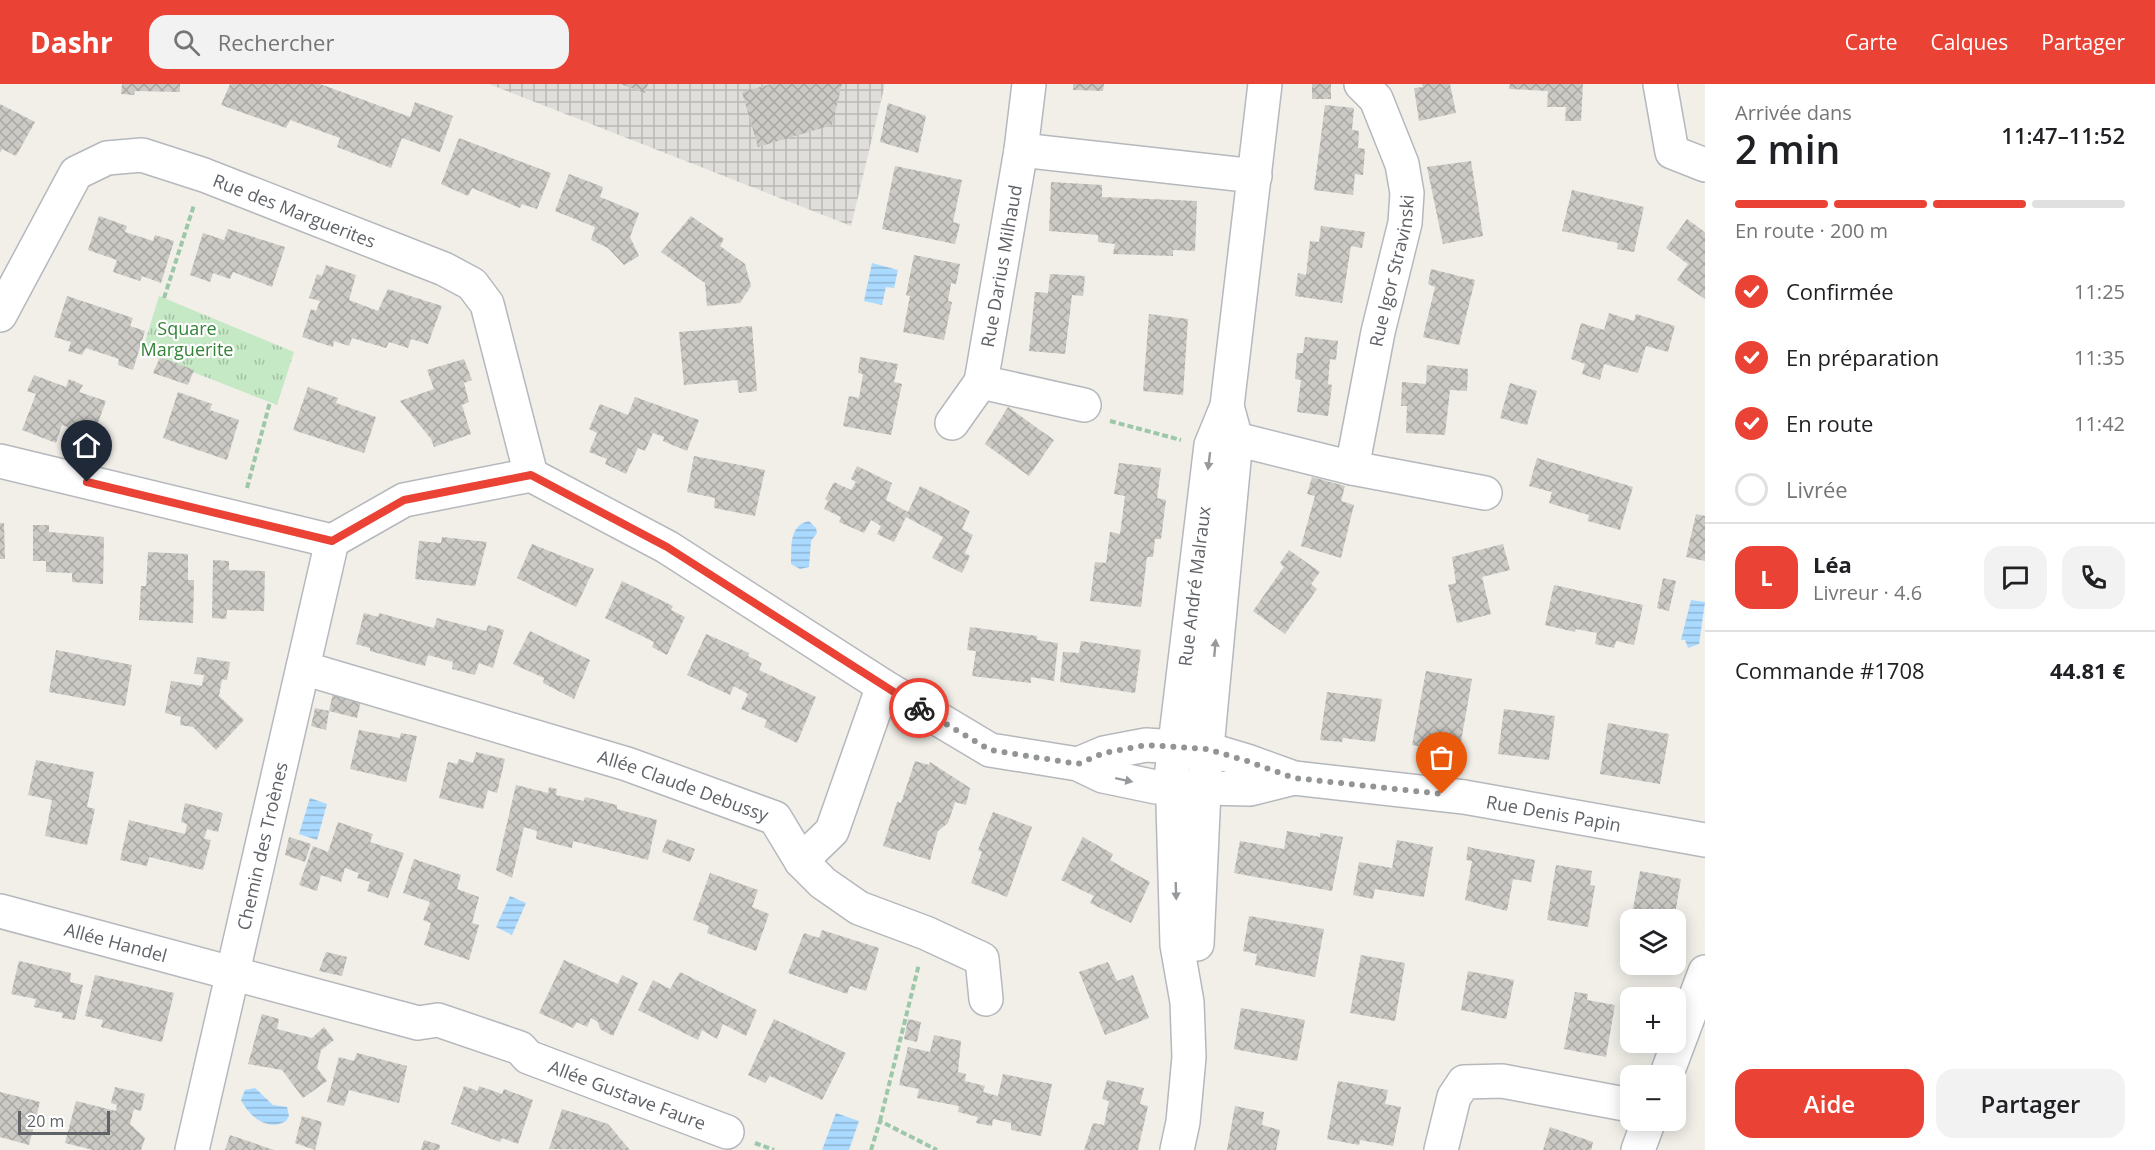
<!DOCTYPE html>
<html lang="fr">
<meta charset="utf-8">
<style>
body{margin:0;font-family:"Open Sans",sans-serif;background:#f2f2f2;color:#202124;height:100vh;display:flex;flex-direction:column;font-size:22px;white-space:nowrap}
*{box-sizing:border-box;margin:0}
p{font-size:20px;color:#757577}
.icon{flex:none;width:33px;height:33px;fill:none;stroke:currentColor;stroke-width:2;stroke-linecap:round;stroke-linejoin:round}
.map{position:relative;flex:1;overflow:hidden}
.panel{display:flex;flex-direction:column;background:#fff;width:450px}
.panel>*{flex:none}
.controls{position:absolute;left:1620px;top:825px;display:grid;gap:12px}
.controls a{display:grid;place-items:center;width:66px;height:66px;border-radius:12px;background:#fff;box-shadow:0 3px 15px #0003;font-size:30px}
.scale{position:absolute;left:18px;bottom:15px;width:92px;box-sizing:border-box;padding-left:6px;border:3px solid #5f6368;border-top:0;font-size:16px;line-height:21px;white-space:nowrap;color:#5f6368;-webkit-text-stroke:4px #fff;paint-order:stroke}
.pin{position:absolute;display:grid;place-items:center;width:51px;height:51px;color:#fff;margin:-62px -26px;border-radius:50% 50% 50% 0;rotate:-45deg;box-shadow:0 0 6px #0007}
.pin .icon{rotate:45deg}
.courier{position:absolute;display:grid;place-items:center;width:60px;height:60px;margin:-30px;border:4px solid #ea4335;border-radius:50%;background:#fff;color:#222;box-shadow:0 2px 8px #0007}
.summary em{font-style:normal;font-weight:600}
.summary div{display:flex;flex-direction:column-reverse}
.summary{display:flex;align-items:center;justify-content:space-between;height:102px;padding:0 30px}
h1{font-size:39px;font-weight:600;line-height:45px}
.bar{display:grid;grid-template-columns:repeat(4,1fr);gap:9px 6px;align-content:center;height:72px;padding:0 30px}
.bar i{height:8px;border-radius:4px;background:#e0e0e0}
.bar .current{background:#ea4335}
.bar p{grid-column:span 4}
.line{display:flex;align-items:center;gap:15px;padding:0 30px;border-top:2px solid #e0e0e0}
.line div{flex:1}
.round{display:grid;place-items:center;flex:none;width:63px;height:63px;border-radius:18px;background:#f2f2f2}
ol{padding:0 30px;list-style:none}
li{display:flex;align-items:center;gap:18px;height:66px}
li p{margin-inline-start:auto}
li .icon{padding:6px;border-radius:50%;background:#ea4335;color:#fff;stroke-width:4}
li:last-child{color:#757577}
li i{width:33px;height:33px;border:3px solid #e0e0e0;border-radius:50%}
.button{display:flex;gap:12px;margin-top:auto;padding:12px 30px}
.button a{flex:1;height:69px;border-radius:18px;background:#ea4335;color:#fff;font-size:24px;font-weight:600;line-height:69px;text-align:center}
.button a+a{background:#f2f2f2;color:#202124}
header{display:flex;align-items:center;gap:36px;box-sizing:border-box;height:84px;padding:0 30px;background:#ea4335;color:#fff}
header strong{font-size:28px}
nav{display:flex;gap:33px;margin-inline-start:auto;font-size:21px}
.search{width:420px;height:54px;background:#f2f2f2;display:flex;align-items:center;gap:15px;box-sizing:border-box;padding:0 21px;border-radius:18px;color:#757577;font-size:22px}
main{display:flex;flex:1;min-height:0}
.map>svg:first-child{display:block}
.industrial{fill:url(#industrial-grid)}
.park{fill:url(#park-tufts)}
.water{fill:url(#water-rules)}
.building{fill:url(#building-cross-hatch)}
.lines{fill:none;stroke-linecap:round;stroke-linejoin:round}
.minor-casing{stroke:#b5b8bc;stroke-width:36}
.path{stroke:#9cc7a9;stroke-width:4;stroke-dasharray:6 3;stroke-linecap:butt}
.minor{stroke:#fff;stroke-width:33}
.oneway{fill:#979a9d}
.done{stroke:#929495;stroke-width:6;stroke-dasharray:0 10.8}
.route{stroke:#ea4335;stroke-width:8}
.labels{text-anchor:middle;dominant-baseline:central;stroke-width:4.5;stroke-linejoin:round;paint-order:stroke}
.street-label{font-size:18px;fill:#5f6368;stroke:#fff}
.park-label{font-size:18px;fill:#348238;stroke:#fff}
</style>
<header>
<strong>Dashr</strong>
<div class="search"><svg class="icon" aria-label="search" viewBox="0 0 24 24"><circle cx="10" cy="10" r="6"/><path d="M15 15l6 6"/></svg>Rechercher</div>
<nav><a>Carte</a><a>Calques</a><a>Partager</a></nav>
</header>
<main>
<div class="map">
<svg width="1705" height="1066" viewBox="0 0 1705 1066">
<defs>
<pattern id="industrial-grid" width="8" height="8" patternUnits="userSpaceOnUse" patternTransform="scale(1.5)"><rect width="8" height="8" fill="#e0deda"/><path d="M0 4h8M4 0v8" fill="none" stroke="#b9b8b5"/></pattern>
<pattern id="park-tufts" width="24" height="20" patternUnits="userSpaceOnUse" patternTransform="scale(1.5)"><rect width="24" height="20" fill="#c5e8c5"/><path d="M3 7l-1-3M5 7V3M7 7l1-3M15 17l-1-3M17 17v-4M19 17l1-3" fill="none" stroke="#a3c0a4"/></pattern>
<pattern id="water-rules" width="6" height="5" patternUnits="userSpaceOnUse" patternTransform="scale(1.5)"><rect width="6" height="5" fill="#aadaff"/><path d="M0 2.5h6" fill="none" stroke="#8eb4d2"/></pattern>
<pattern id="building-cross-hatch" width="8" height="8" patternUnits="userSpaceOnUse" patternTransform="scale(1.5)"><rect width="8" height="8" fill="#cccac5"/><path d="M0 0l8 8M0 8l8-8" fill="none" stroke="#a9a8a4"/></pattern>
</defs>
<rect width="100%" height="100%" fill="#f1efe8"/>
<path class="industrial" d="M489,0H885L851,142Z"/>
<path class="park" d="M159,212L294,268L277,321L142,268Z"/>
<path class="water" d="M872,179L898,186L894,204L886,203L882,221L864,217Z
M809,437L816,444L817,449L811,457L809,483L800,485L791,480C792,463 788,442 809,437Z
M1691,516L1705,518L1699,560L1688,564L1685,556H1681Z
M310,714L327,720L317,756L299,750Z
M510,812L526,819L512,851L496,843Z
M255,1004L273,1021L287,1023L289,1032L286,1037C267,1048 249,1032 241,1016L245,1006Z
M836,1029L859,1037L849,1066H822Z"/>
<path class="building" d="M122,0H180V8L135,7L134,11L121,10Z
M230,0H320L410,33L415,18L453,32L440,68L402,54L391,84L337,63L340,54L290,36L286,44L221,21Z
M621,0H648L645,9Z
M771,0H842L832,41L758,63L742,8Z
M1073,0H1104L1103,7L1073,6Z
M1312,0H1331V15H1312Z
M1422,0H1450L1456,29L1419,37L1414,4L1423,3Z
M1510,0H1583L1581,37H1565L1566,23H1547L1548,7L1509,5Z
M888,19L926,32L918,69L880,58Z
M0,20L35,38L16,72L2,65L0,69Z
M1325,21L1354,24L1352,46L1359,47L1358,64L1365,65L1363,91L1355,90L1353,111L1314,106Z
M459,54L551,89L537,125L522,120L520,124L472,104L468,112L441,100Z
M1471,77L1483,152L1443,160L1427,83Z
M895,82L962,96L953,138L960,140L955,160L882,145Z
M569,90L603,103L600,113L639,129L630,153L639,172L624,181L608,164L591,156L595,143L555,127Z
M1051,98L1102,101V113L1197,117L1195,167L1173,166V172L1113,170L1115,160L1098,158V151L1049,147Z
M1572,106L1644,123L1634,168L1617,165L1618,159L1562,147Z
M99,132L127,142L125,148L153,157L155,151L174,157L161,199L142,192L140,197L113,188L117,176L88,166Z
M691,132L724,155L720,162L745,180L751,202L740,219L707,222L705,199L661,168Z
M1687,135L1705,148V215L1677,196L1688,180L1666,164Z
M1321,142L1365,148L1362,164L1351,162L1342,219L1295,212L1298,189L1306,191L1310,157L1319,158Z
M228,145L285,163L272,203L233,188L230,195L213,189L210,198L190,191L203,149L224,156Z
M914,171L960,180L956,200L951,199L948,217L952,218L944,256L903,248L910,212L906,211Z
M326,181L356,191L349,216L378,227L388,205L442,222L428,260L411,255L408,264L389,258L386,264L352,254L349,262L334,257L333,263L302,253L311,225L316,227L320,217L309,214L317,190L322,192Z
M1431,185L1475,196L1459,261L1423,253L1435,203L1428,200Z
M1050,190L1085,192L1083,212L1072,211L1065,270L1029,267L1035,208L1048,209Z
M67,212L133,234L130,242L145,247L133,286L118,281L119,275L86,264L82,271L68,267L71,258L54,253Z
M1609,229L1634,237L1636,230L1675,242L1668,268L1646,262L1638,289L1604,280L1600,296L1582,290L1585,280L1571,275L1581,239L1604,246Z
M1149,230L1188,235L1183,311L1143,307Z
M752,242L757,307L739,309L737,296L684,301L679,248Z
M1305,253L1338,257L1336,276L1330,275L1328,300L1332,301L1328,332L1297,328L1301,296L1295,295L1297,269H1303Z
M160,273L194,286L188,301L153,289Z
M860,273L898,280L894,298L902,300L891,351L843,342L849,312L859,314L863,290L858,289Z
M464,275L472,296L464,299L469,318L462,321L471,350L434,363L431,355L400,317L434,305L427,286Z
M1427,281L1468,285L1467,307L1450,306L1445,351L1406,349L1407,322H1401L1402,298L1426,300Z
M34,291L66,303L69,295L83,301L79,308L106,317L93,352L62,341L56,359L22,346L36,310L27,307Z
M1510,299L1537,307L1527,341L1500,334Z
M308,303L338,314L336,319L376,333L364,369L293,346Z
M178,308L212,320L210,326L239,336L227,376L163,354Z
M635,313L699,336L687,367L663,357L664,353L653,349L645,367L638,364L626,390L605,380L607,375L589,368L597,349L589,345L600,320L628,331Z
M1008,323L1054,356L1029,392L985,360Z
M694,372L765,386L755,432L714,424L715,414L687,408Z
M1537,374L1633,403L1620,446L1588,437L1589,431L1549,419L1552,408L1529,402Z
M1119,379L1161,384L1157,414L1166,416L1161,455H1155L1153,473H1147L1141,523L1090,517L1095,478L1106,479L1110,448L1120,450L1125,412L1114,410Z
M857,382L892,399L886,416L908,428L920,402L970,427L962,445L973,451L965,469L970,472L962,489L932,474L943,453L906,433L894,458L877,450L881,442L871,436L864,449L839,438L841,433L824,425L828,417L825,415L834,398L851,406L856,398L851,395Z
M1312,393L1345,402L1341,417L1354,421L1341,474L1301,462L1315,412L1307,410Z
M1696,430L1705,432V477L1686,473Z
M0,439H4L5,475H0Z
M33,441H49V448L104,453L103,500L72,498V489L46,488V477H33Z
M442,453L487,458L475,502L415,495L419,457L441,459Z
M532,460L594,485L576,523L517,494Z
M1503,460L1510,486L1482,493L1491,530L1457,539L1448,501L1456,499L1452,473Z
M1289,466L1320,488L1311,500L1317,505L1285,550L1253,527L1284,483L1280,479Z
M148,468L188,470V496H194L193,539L139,536L141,502H146Z
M213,476L229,477V486L265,487L264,527L227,526L226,535L212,534Z
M1663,494L1676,497L1669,527L1657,524Z
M622,497L673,522L671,526L685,533L667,571L652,563L654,558L605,534Z
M1554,501L1643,521L1634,561L1616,557L1614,564L1595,560L1597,549L1576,545L1575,548L1545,541Z
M364,529L378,533L379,529L434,544L437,534L486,547L488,541L504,546L493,584L479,579L475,591L452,585L453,578L428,571L425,582L370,567V564L356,560Z
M970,543L1037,552V556L1058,559L1054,597L1031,593V599L972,592L976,567L967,566Z
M530,547L590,576L574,615L543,599L544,594L513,580Z
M706,550L749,569L748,572L762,579L759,586L816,613L797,659L764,643L767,636L741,625L748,610L734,602L730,611L687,591Z
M1081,557L1141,566L1135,609L1060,598L1063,568L1079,569Z
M56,566L132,581L125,622L49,608Z
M197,573L230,578L227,596L222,595L219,612L244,636L216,666L193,643L180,641L181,633L165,629L171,597L202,602L204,591L194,590Z
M1426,587L1472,595L1459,669L1412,661Z
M334,605L362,612L357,634L329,627Z
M1327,608L1382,615L1375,658L1343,654L1342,658L1320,656Z
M315,624L329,627L326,646L311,642Z
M1504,625L1555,632L1549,676L1498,670Z
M1608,639L1669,650L1660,700L1600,690Z
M359,646L400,654L401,649L417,652L406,698L350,685Z
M476,668L505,675L497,709L488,706L483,725L439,714L448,678L457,680L459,675L473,679Z
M36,676L94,688L87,723L95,725L87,761L45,752L52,716L28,711Z
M915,677L929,681L930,678L970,704L966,721L955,718L948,739L938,747L930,776L883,762L897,718L901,719Z
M516,701L548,709L549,703L557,705L556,711L584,717L585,713L617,721V725L657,736L648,776L573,757L572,764L536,755L537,747L524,743L512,794L496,786Z
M185,719L223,729L218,748L207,745L204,755L211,756L203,786L149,773L147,782L120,776L129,736L185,750L187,740L181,738Z
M993,728L1032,743L1007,813L971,799L982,768L978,766Z
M338,738L373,750L370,758L404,769L388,814L367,807L370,798L357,794L359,789L345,784L341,798L321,791L317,807L299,801L313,762L328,768Z
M1287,747L1320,753V749L1343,753L1332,807L1234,789L1240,757L1284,765Z
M289,753L311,760L305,778L285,771Z
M1083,753L1113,770L1110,776L1122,783L1150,798L1131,839L1090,819L1094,812L1061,796Z
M667,755L695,765L690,778L662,768Z
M1397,756L1433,763L1424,813L1375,805L1373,815L1353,811L1359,778L1392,784Z
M1468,763L1535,776L1531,798L1513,795L1507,827L1465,816L1472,777L1466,776Z
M414,775L461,791L457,805L479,813L472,839L479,841L469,876L424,861L431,839L423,836L430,818L403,809Z
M1556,781L1592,787L1590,801L1595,802L1588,843L1547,836Z
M1640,787L1681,795L1674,836H1631Z
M710,789L758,806L752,823L769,830L756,867L707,849L709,842L693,836Z
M1249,832L1324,845L1315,893L1255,881L1257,870L1243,867Z
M822,846L879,864L866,907L850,902L847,910L788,889L804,849L819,854Z
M326,868L347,873L342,892L319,887Z
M1361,871L1405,879L1395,937L1350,929Z
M564,876L618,900L622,891L638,899L613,952L600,945L598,938L591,934L587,943L577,938L573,944L539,929Z
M19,877L71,889L70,898L83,901L75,936L62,934L63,929L34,923L36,915L11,910Z
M1108,878L1117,897L1133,891L1149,934L1105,951L1079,888Z
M1468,887L1514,896L1506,935L1461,926Z
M680,888L757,926L746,952L723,940L717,955L702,946L698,956L638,926L653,896L670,905Z
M95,891L174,909L162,958L101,943L103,936L85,932Z
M1575,908L1588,910L1587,916L1615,921L1606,973L1564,965Z
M1241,924L1305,936L1297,977L1234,965Z
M262,930L279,935L277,945L312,954L324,943L334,956L321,966L317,984L327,997L303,1014L282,986L248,980Z
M774,935L846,969L822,1016L770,992L765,999L748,991Z
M908,935L921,938L917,958L904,955Z
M934,951L961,957L958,988L966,990L965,997L985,1002L983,1008L998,1012L1003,990L1052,1000L1041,1052L1011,1046V1039L993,1035L992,1042L976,1039L978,1033L958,1028L959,1022L917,1014L919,1005L899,1001L908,963L930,968Z
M357,969L407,982L399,1019L349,1006L344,1022L327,1018L339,973L354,977Z
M1107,996L1144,1004L1140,1020L1148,1022L1138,1066H1084L1093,1039L1104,1041L1109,1017L1102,1015Z
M1338,997L1388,1006L1385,1020L1401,1023L1393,1062L1360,1056L1359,1061L1327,1055Z
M464,1002L478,1007L479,1002L502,1010L504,1005L533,1016L518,1060L502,1054L500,1058L451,1040Z
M115,1003L145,1010L141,1027L134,1025L130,1040L145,1054L141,1066H93L65,1059L76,1017L116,1027L117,1021L111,1019Z
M0,1008L40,1018L29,1061L0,1053Z
M1235,1022L1264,1028L1262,1041L1280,1046L1276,1066H1227Z
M562,1025L608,1040L630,1066L549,1065Z
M302,1032L322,1038L315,1066L295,1059Z
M1550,1043L1593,1058L1591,1066H1543Z
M230,1051L274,1066H225Z
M424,1056L440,1061L439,1066H421Z"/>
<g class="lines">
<defs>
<g id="minor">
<path d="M1029,0L1021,66L981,298L1084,321"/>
<path d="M1660,0L1672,68L1705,81"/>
<path d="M1021,66L1255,92"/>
<path id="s1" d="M0,231L76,89L107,74L142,71L204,91L444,185L472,200L487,220L531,391"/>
<path d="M952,339L981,298"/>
<path id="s2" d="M1236,355L1352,384L1378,248L1405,139L1407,109L1402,80L1376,15L1361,0"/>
<path d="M0,377L332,457L404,416L531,391L667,463L883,602L990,666L1078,680L1103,692L1156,703L1250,705L1294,694"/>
<path d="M1352,384L1485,409"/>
<path id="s3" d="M303,584L627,680L775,734L801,777L823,799L859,824L926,849L982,875L986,915"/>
<path id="s4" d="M1078,680L1104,669L1146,661L1207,665L1247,677L1294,694L1464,713L1705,756"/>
<path d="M801,777L832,747L883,602"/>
<path id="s5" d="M0,827L418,939L438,936L520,964L528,973L727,1048"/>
<path d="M1197,860L1205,685L1236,355L1227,322"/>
<path d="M1666,992L1705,888"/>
<path id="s6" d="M192,1066L332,457"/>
<path id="s7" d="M1177,1066L1183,1038L1189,973L1187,918L1177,861L1172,685L1211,361L1227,322L1265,0"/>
<path d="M1441,1066L1454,1013L1464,998L1502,997L1630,1021"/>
<path d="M1638,1066L1649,1036"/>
</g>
</defs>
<use href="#minor" class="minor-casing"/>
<path class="path" d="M164,214L194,121
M1110,337L1181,356
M247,404L270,318
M880,1037L919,880
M755,1059L774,1066
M871,1066L880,1037L937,1066"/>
<use href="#minor" class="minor"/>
</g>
<defs><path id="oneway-solid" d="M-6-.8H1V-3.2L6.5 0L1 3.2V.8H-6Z" transform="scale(1.5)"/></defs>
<g class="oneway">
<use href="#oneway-solid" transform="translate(1209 377) rotate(97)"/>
<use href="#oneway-solid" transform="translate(1215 564) rotate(-85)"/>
<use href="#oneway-solid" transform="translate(1124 696) rotate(12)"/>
<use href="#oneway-solid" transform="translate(1176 807) rotate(88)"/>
</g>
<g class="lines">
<path class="done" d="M919,624L990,666L1078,680L1104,669L1146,661L1207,665L1247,677L1294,694L1442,710"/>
<path class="route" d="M87,398L332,457L404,416L531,391L667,463L919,624"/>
</g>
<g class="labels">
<g class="street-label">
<text stroke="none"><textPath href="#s1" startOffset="393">Rue des Marguerites</textPath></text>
<text transform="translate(1001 182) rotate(-80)">Rue Darius Milhaud</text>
<text stroke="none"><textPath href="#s2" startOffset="321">Rue Igor Stravinski</textPath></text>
<text stroke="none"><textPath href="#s7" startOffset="567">Rue André Malraux</textPath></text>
<text stroke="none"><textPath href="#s3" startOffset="398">Allée Claude Debussy</textPath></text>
<text stroke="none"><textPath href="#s4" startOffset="486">Rue Denis Papin</textPath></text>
<text stroke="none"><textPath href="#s6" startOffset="312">Chemin des Troènes</textPath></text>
<text stroke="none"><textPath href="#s5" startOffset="120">Allée Handel</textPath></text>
<text stroke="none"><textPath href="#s5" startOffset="658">Allée Gustave Faure</textPath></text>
</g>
<g class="park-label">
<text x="187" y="244">Square<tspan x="187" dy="21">Marguerite</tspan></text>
</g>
</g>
</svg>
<div class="controls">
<a><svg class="icon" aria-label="layers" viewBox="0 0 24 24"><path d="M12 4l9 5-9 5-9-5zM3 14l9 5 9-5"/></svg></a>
<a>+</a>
<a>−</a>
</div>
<div class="scale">20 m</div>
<div class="pin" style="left:1442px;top:710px;background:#ea580c"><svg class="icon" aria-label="bag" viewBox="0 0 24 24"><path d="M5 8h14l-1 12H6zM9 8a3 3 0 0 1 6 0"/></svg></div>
<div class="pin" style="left:87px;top:398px;background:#1f2937"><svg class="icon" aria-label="home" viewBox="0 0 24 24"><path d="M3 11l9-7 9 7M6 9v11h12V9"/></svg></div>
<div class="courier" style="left:919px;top:624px"><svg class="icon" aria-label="bike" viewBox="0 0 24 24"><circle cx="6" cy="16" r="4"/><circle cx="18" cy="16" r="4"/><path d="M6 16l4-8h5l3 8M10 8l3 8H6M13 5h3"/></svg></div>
</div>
<section class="panel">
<div class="summary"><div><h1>2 min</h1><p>Arrivée dans</p></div><em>11:47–11:52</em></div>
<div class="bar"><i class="current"></i><i class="current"></i><i class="current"></i><i></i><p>En route · 200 m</p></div>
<ol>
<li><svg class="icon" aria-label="check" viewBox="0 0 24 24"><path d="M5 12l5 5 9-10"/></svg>Confirmée<p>11:25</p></li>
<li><svg class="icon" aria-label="check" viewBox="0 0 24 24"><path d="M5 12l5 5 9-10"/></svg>En préparation<p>11:35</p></li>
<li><svg class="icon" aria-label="check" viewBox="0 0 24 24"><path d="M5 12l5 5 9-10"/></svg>En route<p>11:42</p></li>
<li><i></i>Livrée</li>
</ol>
<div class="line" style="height:108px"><b class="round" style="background:#ea4335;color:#fff">L</b><div><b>Léa</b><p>Livreur · 4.6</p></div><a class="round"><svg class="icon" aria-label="chat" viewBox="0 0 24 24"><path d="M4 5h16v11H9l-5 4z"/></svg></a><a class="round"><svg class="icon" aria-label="phone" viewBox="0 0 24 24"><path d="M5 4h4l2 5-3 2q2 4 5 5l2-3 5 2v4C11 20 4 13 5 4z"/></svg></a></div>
<div class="line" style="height:78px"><div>Commande #1708</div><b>44.81 €</b></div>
<div class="button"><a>Aide</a><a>Partager</a></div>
</section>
</main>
